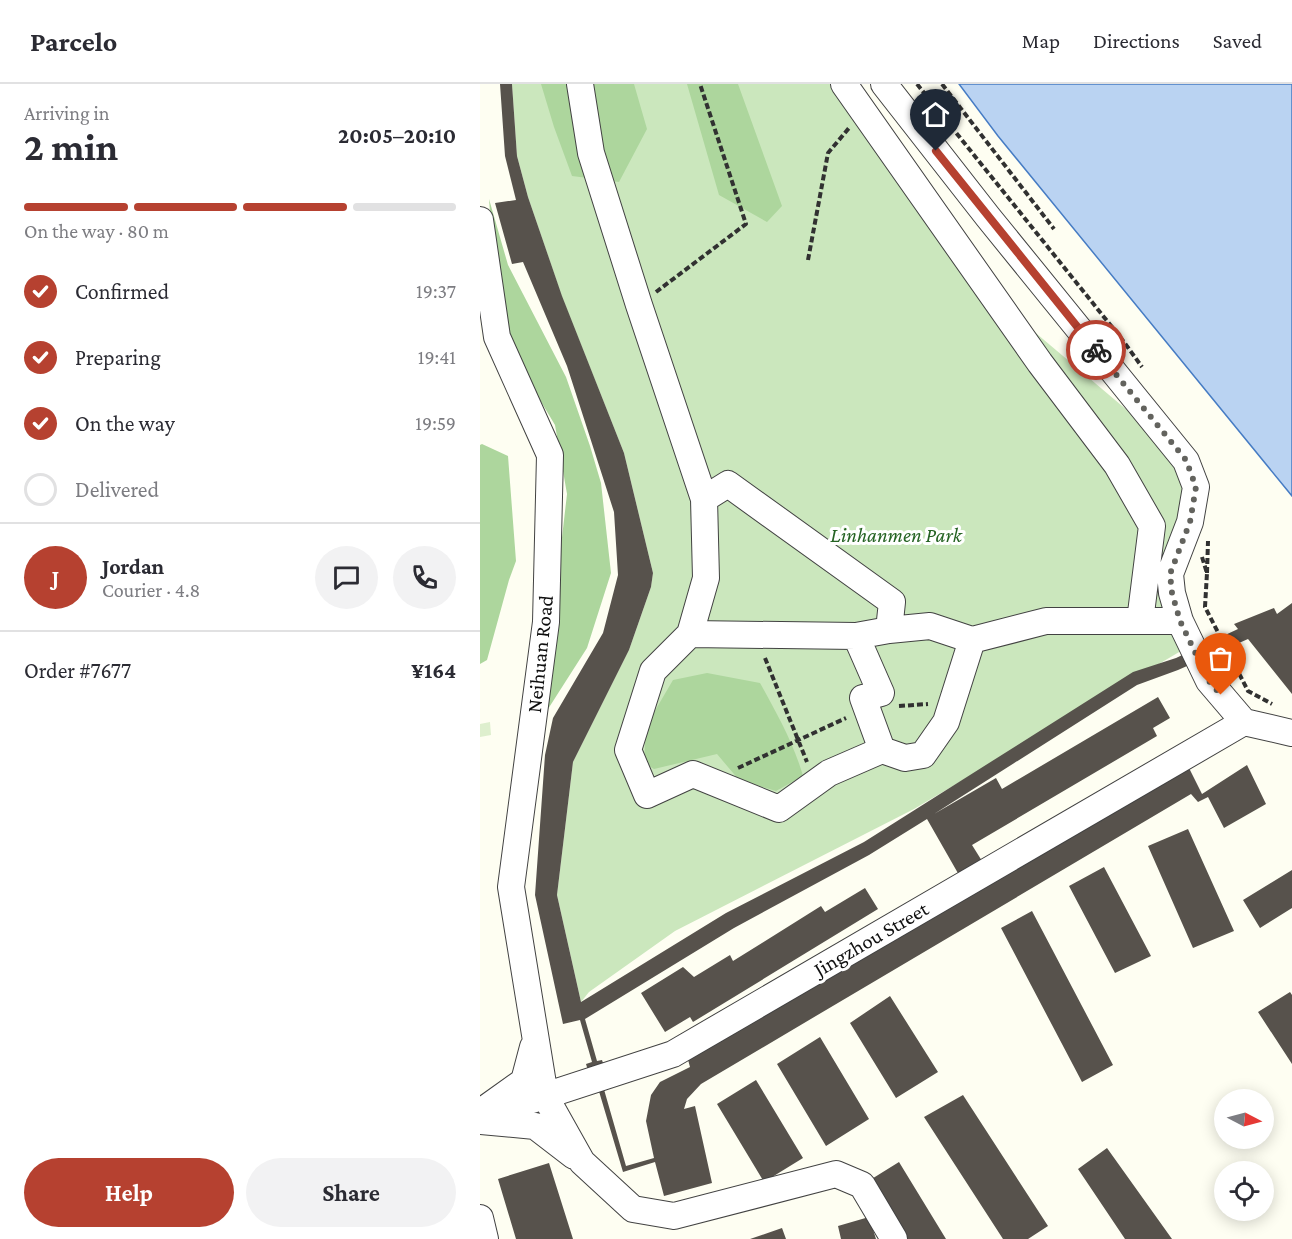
<!DOCTYPE html>
<meta charset="utf-8">
<style>
body{margin:0;font-family:"Crimson Pro",serif;background:#f2f2f3;color:#2b2b33;height:100vh;display:flex;flex-direction:column;font-size:22px;white-space:nowrap}
*{box-sizing:border-box;margin:0}
p{font-size:20px;color:#7c7c81}
.icon{flex:none;width:33px;height:33px;fill:none;stroke:currentColor;stroke-width:2;stroke-linecap:round;stroke-linejoin:round}
.map{position:relative;flex:1;overflow:hidden}
.drawer{display:flex;flex-direction:column;background:#fff;width:480px}
.drawer>*{flex:none}
.needle{width:39px;rotate:96deg}
.tools{position:absolute;left:734px;top:1005px;display:grid;gap:12px}
.tools a{display:grid;place-items:center;width:60px;height:60px;border-radius:50%;background:#fff;box-shadow:0 3px 15px #0003;font-size:30px}
.pin{position:absolute;display:grid;place-items:center;width:51px;height:51px;color:#fff;margin:-62px -26px;border-radius:50% 50% 50% 0;rotate:-45deg;box-shadow:0 0 6px #0007}
.pin .icon{rotate:45deg}
.courier{position:absolute;display:grid;place-items:center;width:60px;height:60px;margin:-30px;border:4px solid #b64130;border-radius:50%;background:#fff;color:#222;box-shadow:0 2px 8px #0007}
.summary em{font-style:normal;font-weight:700}
.summary div{display:flex;flex-direction:column-reverse}
.summary{display:flex;align-items:center;justify-content:space-between;height:102px;padding:0 24px}
h1{font-size:39px;font-weight:700;line-height:45px}
.bar{display:grid;grid-template-columns:repeat(4,1fr);gap:9px 6px;align-content:center;height:72px;padding:0 24px}
.bar i{height:8px;border-radius:4px;background:#e1e1e2}
.bar .active{background:#b64130}
.bar p{grid-column:span 4}
.line{display:flex;align-items:center;gap:15px;padding:0 24px;border-top:2px solid #e1e1e2}
.line div{flex:1}
.round{display:grid;place-items:center;flex:none;width:63px;height:63px;border-radius:32px;background:#f2f2f3}
ol{padding:0 24px;list-style:none}
li{display:flex;align-items:center;gap:18px;height:66px}
li p{margin-inline-start:auto}
li .icon{padding:6px;border-radius:50%;background:#b64130;color:#fff;stroke-width:4}
li:last-child{color:#7c7c81}
li i{width:33px;height:33px;border:3px solid #e1e1e2;border-radius:50%}
.action{display:flex;gap:12px;margin-top:auto;padding:12px 24px}
.action a{flex:1;height:69px;border-radius:36px;background:#b64130;color:#fff;font-size:24px;font-weight:700;line-height:69px;text-align:center}
.action a+a{background:#f2f2f3;color:#2b2b33}
header{display:flex;align-items:center;gap:36px;box-sizing:border-box;height:84px;padding:0 30px;background:#fff;border-bottom:2px solid #e1e1e2}
header strong{font-size:28px}
nav{display:flex;gap:33px;margin-inline-start:auto;font-size:21px}
main{display:flex;flex:1;min-height:0}
.map>svg:first-child{display:block}
.green{fill:#cbe7bd}
.forest{fill:#add69d}
.pitch{fill:#deefce}
.water{fill:#bad3f2;stroke:#467cc4;stroke-width:1.5}
.building{fill:#57524c}
.lines{fill:none;stroke-linecap:round;stroke-linejoin:round}
.minor-casing{stroke:#424242;stroke-width:28}
.path{stroke:#313131;stroke-width:4;stroke-dasharray:6 3;stroke-linecap:butt}
.minor{stroke:#fff;stroke-width:26}
.done{stroke:#63635e;stroke-width:6;stroke-dasharray:0 10.8}
.route{stroke:#b64130;stroke-width:8}
.labels{text-anchor:middle;dominant-baseline:central;stroke-width:6;stroke-linejoin:round;paint-order:stroke}
.park-label{font-size:21px;font-style:italic;fill:#256323;stroke:#fff}
.street-label{font-size:21px;fill:#0f0f0f;stroke:#fff}
</style>
<header>
<strong>Parcelo</strong>
<nav><a>Map</a><a>Directions</a><a>Saved</a></nav>
</header>
<main>
<section class="drawer">
<div class="summary"><div><h1>2 min</h1><p>Arriving in</p></div><em>20:05–20:10</em></div>
<div class="bar"><i class="active"></i><i class="active"></i><i class="active"></i><i></i><p>On the way · 80 m</p></div>
<ol>
<li><svg class="icon" aria-label="check" viewBox="0 0 24 24"><path d="M5 12l5 5 9-10"/></svg>Confirmed<p>19:37</p></li>
<li><svg class="icon" aria-label="check" viewBox="0 0 24 24"><path d="M5 12l5 5 9-10"/></svg>Preparing<p>19:41</p></li>
<li><svg class="icon" aria-label="check" viewBox="0 0 24 24"><path d="M5 12l5 5 9-10"/></svg>On the way<p>19:59</p></li>
<li><i></i>Delivered</li>
</ol>
<div class="line" style="height:108px"><b class="round" style="background:#b64130;color:#fff">J</b><div><b>Jordan</b><p>Courier · 4.8</p></div><a class="round"><svg class="icon" aria-label="chat" viewBox="0 0 24 24"><path d="M4 5h16v11H9l-5 4z"/></svg></a><a class="round"><svg class="icon" aria-label="phone" viewBox="0 0 24 24"><path d="M5 4h4l2 5-3 2q2 4 5 5l2-3 5 2v4C11 20 4 13 5 4z"/></svg></a></div>
<div class="line" style="height:78px"><div>Order #7677</div><b>¥164</b></div>
<div class="action"><a>Help</a><a>Share</a></div>
</section>
<div class="map">
<svg width="812" height="1155" viewBox="0 0 812 1155">
<rect width="100%" height="100%" fill="#fefef2"/>
<path class="green" d="M32,0H352L479,184L706,376L716,403L690,490L711,561L434,725L195,847L109,908L101,918L77,811L93,678L149,566L171,503L173,489L144,369L82,213L48,113L37,72Z"/>
<path class="forest" d="M61,0H154L167,45L139,98L92,92L74,43Z
M207,0H258L302,122L287,138L239,111Z
M9,115L28,181L86,293L110,362L121,399L131,489L107,564L61,636L87,410L75,341L33,271L18,235Z
M2,360L28,372L36,477L29,496L7,576L0,580V361Z
M227,589L280,599C296,628 314,660 323,692L296,707L259,696L237,670L174,685L164,679L166,642L193,596Z"/>
<path class="pitch" d="M10,638L11,651L0,653V640Z"/>
<path class="water" d="M479,0H812V412L518,52Z"/>
<path class="building" d="M20,0H32L37,72L48,113L82,212L144,369L173,489L171,503L149,566L93,678L77,811L101,918L246,829L384,758L653,588L696,574L758,545L754,540L794,524L797,530L812,519V610L768,555L698,586L657,601L454,730L516,694L522,705L678,613L690,634L673,644L677,652L492,761L502,777L479,791L447,735L389,771L254,844L105,935L117,977L122,976L130,1000L123,1002L146,1082L174,1074L166,1037L171,1011L180,998L210,983L207,972L708,682L722,710L767,681L786,720L744,744L728,713L718,718L711,710L221,1000L207,1015L204,1025L215,1022L232,1099L184,1112L175,1078L143,1088L118,1004L114,1006L106,980L112,978L100,936L83,940L55,811L65,671L73,634L123,549L138,491L134,428L87,282L43,178L32,180L15,119L36,116L25,72Z
M708,745L754,847L713,864L668,762Z
M624,783L671,872L635,889L589,802Z
M812,786V824L780,844L763,816Z
M385,804L398,825L213,938L210,933L185,948L161,909L203,883L214,893L250,871L253,877L341,822L345,828Z
M552,827L633,981L602,998L521,844Z
M810,908L812,911V980L778,928Z
M410,912L458,988L416,1014L370,939Z
M340,953L389,1035L346,1062L297,980Z
M276,996L323,1074L284,1098L237,1020Z
M483,1011L568,1142L548,1155H523L444,1033Z
M627,1064L692,1155H645L598,1085Z
M419,1078L466,1155H414L382,1101Z
M69,1079L93,1155H36L18,1095Z
M389,1133L396,1155H361L358,1142Z
M302,1144L306,1155H270Z"/>
<g class="lines">
<defs>
<path id="minor" d="M100,0L111,69L159,221L224,415L226,494L210,550
M364,0L560,279L637,381L672,442L660,537
M404,0L508,133L706,377L716,403L710,438L690,490L692,509L700,537L729,597L764,638L812,649
M0,136L17,253L70,371L66,538L31,803L65,1012L102,1078L153,1125L194,1132L356,1090L382,1101L414,1155
M224,415L248,400L412,518L409,546L376,552L210,550L173,587L148,666L167,711L213,690L299,725L349,689L402,666L383,614L401,609L376,552
M409,546L450,542L492,556L566,537H700
M402,666L425,674L443,671L466,638L492,556
M9,1022L44,997L53,963
M0,1033L193,970L764,638
M0,1037L55,1042L94,1072
M0,1134L5,1155"/>
</defs>
<use href="#minor" class="minor-casing"/>
<path class="path" d="M437,0L644,258L662,283
M462,0L574,145
M328,176L348,69L369,44
M176,208L266,140L220,0
M722,473L727,489L725,523L768,607L792,620
M727,489L728,457
M285,574L327,678
M419,622L448,620
M258,684L366,634"/>
<use href="#minor" class="minor"/>
</g>
<g class="lines">
<path class="done" d="M616,266L706,376L716,403L710,438L690,490L692,509L700,537L729,597L741,611"/>
<path class="route" d="M456,67L616,266"/>
</g>
<g class="labels">
<g class="park-label">
<text x="416" y="451">Linhanmen Park</text>
</g>
<g class="street-label">
<text transform="translate(60 570) rotate(-84)">Neihuan Road</text>
<text transform="translate(391 855) rotate(-30)">Jingzhou Street</text>
</g>
</g>
</svg>
<div class="tools">
<a><svg class="needle" viewBox="-14 -14 28 28"><path d="M0-13l5 13h-10z" fill="#e53935"/><path d="M0 13l5-13h-10z" fill="#7c7c81"/></svg></a>
<a><svg class="icon" aria-label="locate" viewBox="0 0 24 24"><circle cx="12" cy="12" r="6"/><path d="M12 2v4M12 18v4M2 12h4M18 12h4"/></svg></a>
</div>
<div class="pin" style="left:741px;top:611px;background:#ea580c"><svg class="icon" aria-label="bag" viewBox="0 0 24 24"><path d="M5 8h14l-1 12H6zM9 8a3 3 0 0 1 6 0"/></svg></div>
<div class="pin" style="left:456px;top:67px;background:#1f2937"><svg class="icon" aria-label="home" viewBox="0 0 24 24"><path d="M3 11l9-7 9 7M6 9v11h12V9"/></svg></div>
<div class="courier" style="left:616px;top:266px"><svg class="icon" aria-label="bike" viewBox="0 0 24 24"><circle cx="6" cy="16" r="4"/><circle cx="18" cy="16" r="4"/><path d="M6 16l4-8h5l3 8M10 8l3 8H6M13 5h3"/></svg></div>
</div>
</main>
